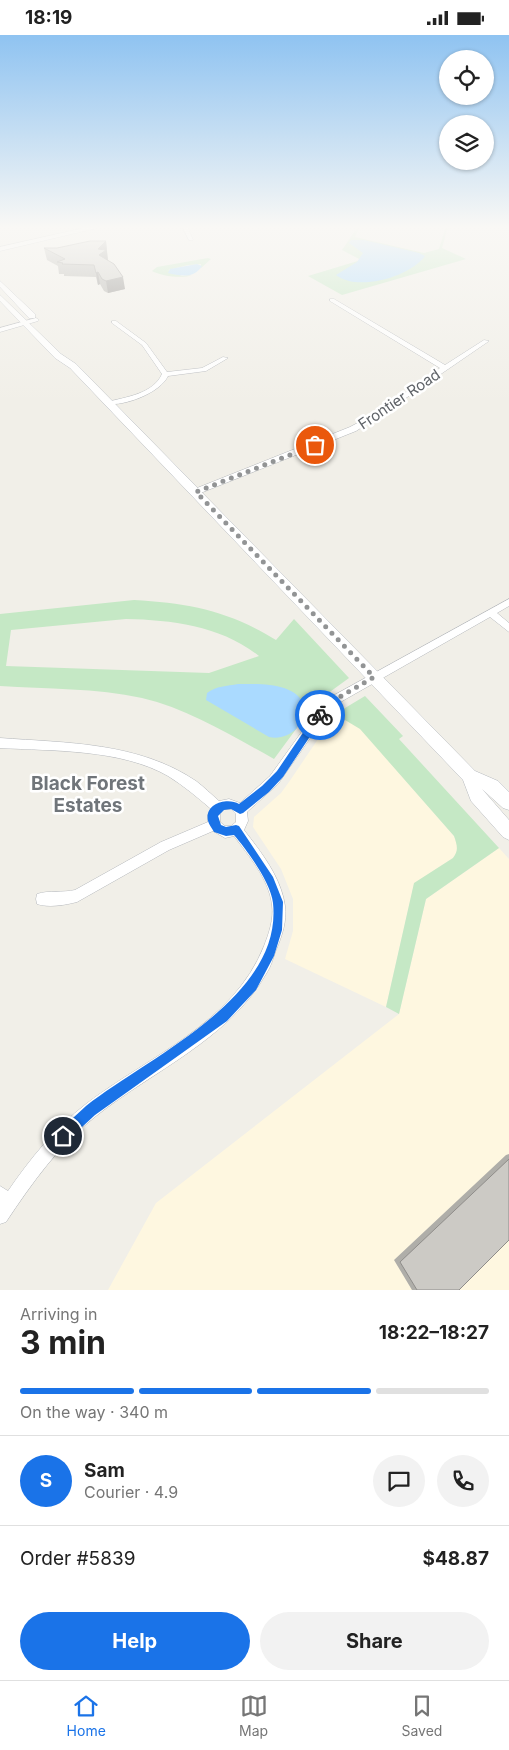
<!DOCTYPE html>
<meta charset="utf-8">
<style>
body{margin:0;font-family:Inter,sans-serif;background:#f2f2f2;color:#222;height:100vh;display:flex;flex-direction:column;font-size:19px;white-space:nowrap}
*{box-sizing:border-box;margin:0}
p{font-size:16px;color:#767676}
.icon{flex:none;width:28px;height:28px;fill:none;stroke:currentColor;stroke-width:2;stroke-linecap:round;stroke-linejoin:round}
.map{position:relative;height:1255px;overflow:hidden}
.drawer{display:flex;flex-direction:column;background:#fff;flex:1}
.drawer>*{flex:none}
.tools{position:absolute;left:439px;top:15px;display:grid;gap:10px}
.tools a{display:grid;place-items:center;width:55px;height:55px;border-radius:50%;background:#fff;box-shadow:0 1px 4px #0004;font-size:25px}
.pin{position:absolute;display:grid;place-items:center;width:42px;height:42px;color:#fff;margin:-21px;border:2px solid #fff;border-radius:50%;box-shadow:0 1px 5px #0007}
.courier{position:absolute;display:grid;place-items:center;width:50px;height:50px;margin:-25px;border:4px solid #1a73e8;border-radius:50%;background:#fff;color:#222;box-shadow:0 1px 6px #0007}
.overview em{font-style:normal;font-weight:700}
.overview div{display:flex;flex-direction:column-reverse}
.overview{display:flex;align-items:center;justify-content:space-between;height:85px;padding:0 20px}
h1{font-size:32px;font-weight:700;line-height:38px}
.bar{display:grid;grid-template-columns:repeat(4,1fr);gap:8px 5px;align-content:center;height:60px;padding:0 20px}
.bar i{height:6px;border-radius:4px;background:#e0e0e0}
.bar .selected{background:#1a73e8}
.bar p{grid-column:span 4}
.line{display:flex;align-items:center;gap:12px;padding:0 20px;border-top:1px solid #e0e0e0}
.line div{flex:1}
.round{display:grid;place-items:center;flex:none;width:52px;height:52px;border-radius:26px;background:#f2f2f2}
.primary-button{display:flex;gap:10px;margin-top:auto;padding:10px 20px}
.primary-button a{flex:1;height:58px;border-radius:30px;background:#1a73e8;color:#fff;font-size:20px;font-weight:700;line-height:58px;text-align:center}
.primary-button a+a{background:#f2f2f2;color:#222}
.status{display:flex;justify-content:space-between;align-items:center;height:35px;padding:0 25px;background:#fff;direction:ltr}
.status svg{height:14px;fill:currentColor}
.dock{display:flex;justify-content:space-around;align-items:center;height:70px;border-top:1px solid #e0e0e0;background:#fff;font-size:14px;color:#767676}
.dock a{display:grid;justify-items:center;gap:2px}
.dock .selected{color:#1a73e8}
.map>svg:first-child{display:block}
.commercial{fill:#fef7e0}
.green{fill:#c5e8c5;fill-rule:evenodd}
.water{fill:#aadaff}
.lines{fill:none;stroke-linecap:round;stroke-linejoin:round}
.minor-casing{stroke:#b5b8bc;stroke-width:1}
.secondary-casing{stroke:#b6babf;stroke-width:1}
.minor{fill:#fff;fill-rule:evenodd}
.secondary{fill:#fff;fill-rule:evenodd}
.wall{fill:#afaea9}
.shaded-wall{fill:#8f8d8a}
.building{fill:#cccac5;stroke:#8f8d8a}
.route{fill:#1a73e8}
.done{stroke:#929495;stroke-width:5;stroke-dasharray:0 9}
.labels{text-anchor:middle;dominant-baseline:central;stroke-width:5;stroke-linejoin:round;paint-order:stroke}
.far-street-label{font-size:15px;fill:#5f6368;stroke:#fff}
.neighbourhood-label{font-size:19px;font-weight:bold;fill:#70757a;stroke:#fff}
</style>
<div class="status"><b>18:19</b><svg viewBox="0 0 49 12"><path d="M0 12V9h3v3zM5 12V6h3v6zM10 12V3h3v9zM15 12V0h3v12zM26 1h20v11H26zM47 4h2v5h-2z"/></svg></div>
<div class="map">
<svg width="509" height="1255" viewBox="0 0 509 1255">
<rect width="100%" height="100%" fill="#f1efe8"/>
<path class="commercial" d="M335,679L360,693L454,801L458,811L457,818L453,823L414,849L386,972L285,924L293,896V864L281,834L253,792L254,782L281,758L289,747Z
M499,813L509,824V1255H108L156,1168L399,979L426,864Z"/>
<path class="green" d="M357,193H359L355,202L424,218L439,214L445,194L454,193L447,195L442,213L466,224L342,260L308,241L361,225L342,215Z
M208,223L211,224L201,233V229L188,230L168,235L182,241L192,240C182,244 161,241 152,236L157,232Z
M134,565C189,568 229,576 276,605L294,584L349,643L316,667L274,724C232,701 189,674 142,663C96,653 47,654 0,651V579ZM126,584C173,585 221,591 259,621L209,638L6,631L11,595Z
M365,661L403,701L399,704L499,813L426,864L399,979L386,972L414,848L453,823C459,815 457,810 454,801L360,694L335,679Z"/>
<path class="water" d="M351,205H364L419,218L425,221C410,242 357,257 336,240L357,227L363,218L349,208Z
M197,229L202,231C194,244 180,241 168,238L170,234Z
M238,649C259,649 297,647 305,672C305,691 288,706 269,702L206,665L207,658C216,651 227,651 238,649Z"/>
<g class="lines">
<defs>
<path id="minor" d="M183,193H188L193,205H189Z
M330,264H334L445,330L484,305L489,306L384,378L356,396L198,459H192V455L350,392L380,376L440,333L330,266Z
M36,283L39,285L38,286L0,297V293Z
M112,286H116L146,308L167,337L202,333L223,322L228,323L206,336L168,341C160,358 125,371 107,369V367C126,362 153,359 162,339L142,310L112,288Z
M509,564V571L497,578L509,588V597L490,582L337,669L329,676L278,749L247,777L248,786L244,795C261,817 281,842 285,871C287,886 282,901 276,915C273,923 271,932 266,939C228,1005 154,1035 96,1081C59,1110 32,1148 6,1187L0,1189V1151L8,1156C30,1124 55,1093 86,1069C149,1021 233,989 264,911C269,898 274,884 272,870C269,844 249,821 234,801L225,803L213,796L169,815L77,867C65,870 49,873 37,869L36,864L37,859C49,855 63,858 75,855L161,807L208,787V780L211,774C197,762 184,751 168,741C121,714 53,716 0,713V703C67,708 138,707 196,746C204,752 211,759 219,766L229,764L240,768L270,741L321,670L329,663ZM225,774H231L236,779V787L231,791H225L220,787V779Z"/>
<path id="secondary" d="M84,193H97L0,216V212Z
M0,246L35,279V283H29L0,252Z
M0,260L61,319L76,329L475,736L498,746L509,757V775L503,773L482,754L509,785V805L503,802L471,766L463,745L70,333L55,323L0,266Z"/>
</defs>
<use href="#minor" class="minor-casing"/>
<use href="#secondary" class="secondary-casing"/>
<use href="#minor" class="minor"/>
<use href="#secondary" class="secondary"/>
</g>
<path class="wall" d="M106,206L108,226L125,254L108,258L104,256L100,249L98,250L96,242L64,241V239H59L58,231L47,225L44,213H57Z
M509,1119V1205L459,1255H412L394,1225L506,1120Z"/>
<path class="shaded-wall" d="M106,206L108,227L101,232L98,214Z
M98,237L100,249L98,250L96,238Z
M123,242L125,254L108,258L106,246Z"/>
<path class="building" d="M90,206H106L98,214L106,215L99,220L114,229L123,242L106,246L102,244L98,237L96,238L94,230L62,229L63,228L57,227L65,224L44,213H57Z
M509,1124V1205L459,1255H417L400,1227Z"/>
<linearGradient id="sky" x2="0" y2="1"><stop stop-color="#8fc3f1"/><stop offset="0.52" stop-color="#f9f8f5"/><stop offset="1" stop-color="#f9f8f5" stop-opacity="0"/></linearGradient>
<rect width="509" height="369" fill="url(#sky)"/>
<path class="route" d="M320,676L323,677V682L283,742L269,757L243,778L240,779L231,774L224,775L218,781L221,790L226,792L236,790L239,791L273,842L283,867L282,895L274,921L256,955L227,986L95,1080L68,1105L63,1107L58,1105L57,1101L58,1096C68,1088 77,1079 86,1071C148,1022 283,963 273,868C271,848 247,815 234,800L226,801L214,797C212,793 209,790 208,786C204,768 228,762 239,769L262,751L277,736L317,677Z"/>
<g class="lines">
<path class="done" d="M315,410L196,457L374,642L333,666L320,680"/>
</g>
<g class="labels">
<g class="far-street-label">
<text transform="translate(399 364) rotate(-34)">Frontier Road</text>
</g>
<g class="neighbourhood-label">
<text x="88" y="748">Black Forest<tspan x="88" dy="22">Estates</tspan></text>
</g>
</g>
</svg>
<div class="tools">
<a><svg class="icon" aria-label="locate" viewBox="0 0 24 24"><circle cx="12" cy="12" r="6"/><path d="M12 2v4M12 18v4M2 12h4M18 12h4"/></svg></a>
<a><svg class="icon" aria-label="layers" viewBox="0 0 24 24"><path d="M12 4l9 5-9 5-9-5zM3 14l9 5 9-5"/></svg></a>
</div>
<div class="pin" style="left:315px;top:410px;background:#ea580c"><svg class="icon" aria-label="bag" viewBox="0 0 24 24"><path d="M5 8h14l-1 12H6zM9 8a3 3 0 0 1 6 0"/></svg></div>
<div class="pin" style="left:63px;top:1101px;background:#1f2937"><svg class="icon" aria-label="home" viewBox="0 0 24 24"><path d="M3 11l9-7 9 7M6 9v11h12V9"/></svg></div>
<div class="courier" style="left:320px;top:680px"><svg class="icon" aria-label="bike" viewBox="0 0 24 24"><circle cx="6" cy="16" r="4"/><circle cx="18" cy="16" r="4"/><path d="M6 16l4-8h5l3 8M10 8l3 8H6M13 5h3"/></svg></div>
</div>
<section class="drawer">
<div class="overview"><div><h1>3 min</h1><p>Arriving in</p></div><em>18:22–18:27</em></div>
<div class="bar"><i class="selected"></i><i class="selected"></i><i class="selected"></i><i></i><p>On the way · 340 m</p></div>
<div class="line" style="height:90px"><b class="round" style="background:#1a73e8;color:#fff">S</b><div><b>Sam</b><p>Courier · 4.9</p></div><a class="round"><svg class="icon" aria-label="chat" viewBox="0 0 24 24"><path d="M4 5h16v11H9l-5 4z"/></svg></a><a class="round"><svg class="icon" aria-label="phone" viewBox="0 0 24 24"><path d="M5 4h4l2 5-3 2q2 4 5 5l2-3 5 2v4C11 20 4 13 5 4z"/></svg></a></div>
<div class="line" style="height:65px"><div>Order #5839</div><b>$48.87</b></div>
<div class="primary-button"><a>Help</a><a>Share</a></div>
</section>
<nav class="dock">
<a class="selected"><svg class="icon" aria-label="home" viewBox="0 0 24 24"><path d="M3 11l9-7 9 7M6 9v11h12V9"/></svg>Home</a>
<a><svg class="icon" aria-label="map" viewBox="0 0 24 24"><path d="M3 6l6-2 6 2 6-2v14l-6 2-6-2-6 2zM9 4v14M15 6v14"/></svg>Map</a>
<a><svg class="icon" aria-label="saved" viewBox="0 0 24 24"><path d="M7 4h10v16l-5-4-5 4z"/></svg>Saved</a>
</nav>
